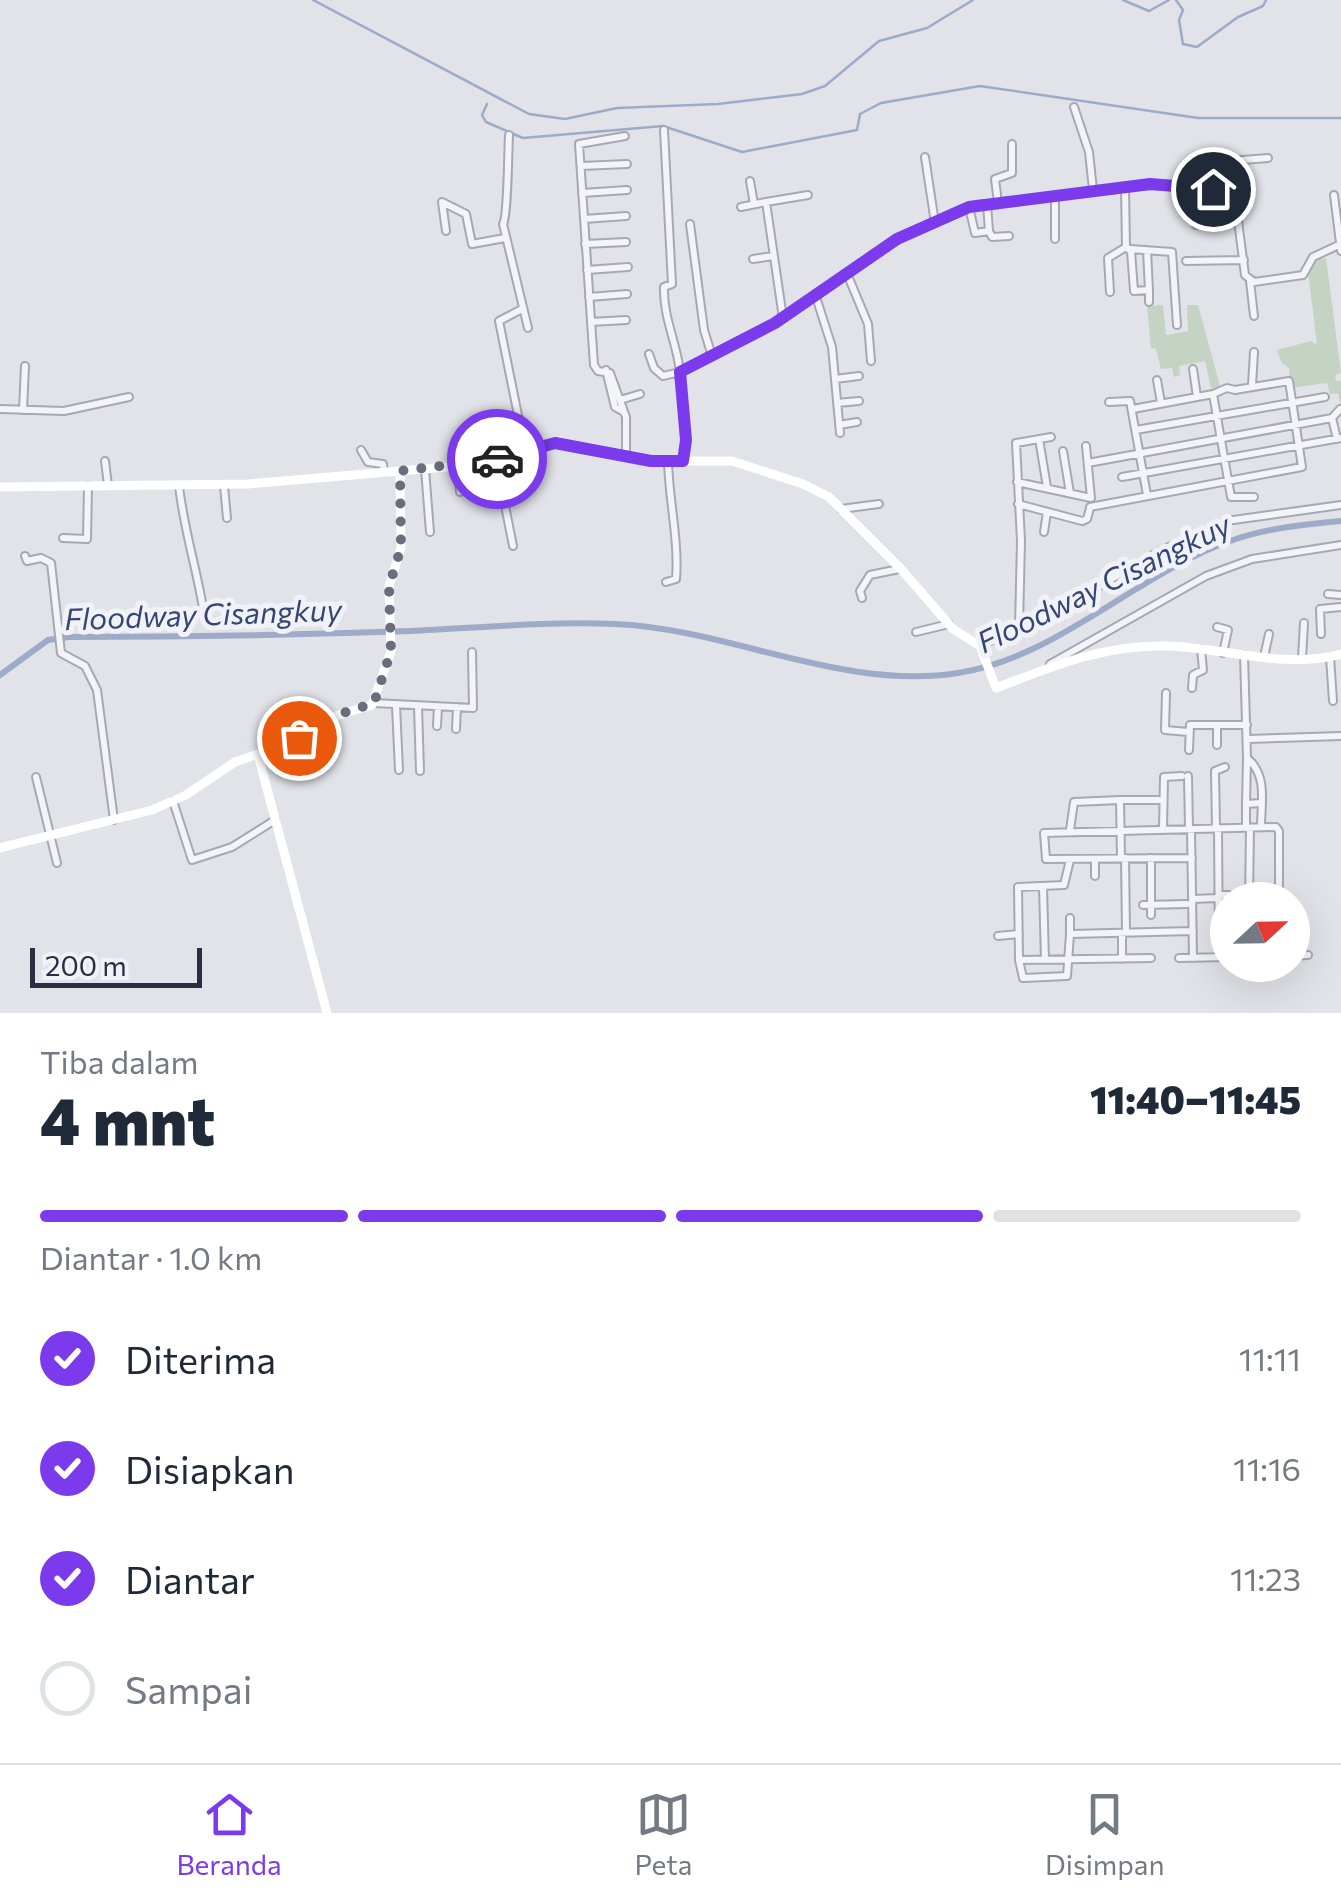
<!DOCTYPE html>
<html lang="id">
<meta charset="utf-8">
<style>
body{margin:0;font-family:Commissioner,sans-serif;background:#f6f6f7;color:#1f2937;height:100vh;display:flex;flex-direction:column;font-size:38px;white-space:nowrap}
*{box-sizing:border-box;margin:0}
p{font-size:32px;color:#747a83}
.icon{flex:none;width:55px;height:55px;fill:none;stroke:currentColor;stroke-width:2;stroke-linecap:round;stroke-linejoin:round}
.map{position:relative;height:1013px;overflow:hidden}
.side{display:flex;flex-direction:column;background:#fff;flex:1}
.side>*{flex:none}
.needle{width:65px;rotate:68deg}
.tools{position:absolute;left:1210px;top:882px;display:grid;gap:20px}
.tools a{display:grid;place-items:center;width:100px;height:100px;border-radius:50%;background:#fff;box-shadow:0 10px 40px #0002;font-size:50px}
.scale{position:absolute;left:30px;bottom:25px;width:172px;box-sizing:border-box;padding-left:10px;border:5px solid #2a2e40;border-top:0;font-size:28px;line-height:35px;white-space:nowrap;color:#2a2e40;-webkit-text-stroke:8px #f1f2f7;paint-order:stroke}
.pin{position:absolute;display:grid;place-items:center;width:85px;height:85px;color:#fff;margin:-42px;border:5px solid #fff;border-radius:50%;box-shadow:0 2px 10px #0007}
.courier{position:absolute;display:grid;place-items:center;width:100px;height:100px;margin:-50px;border:8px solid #7c3aed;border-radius:50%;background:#fff;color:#222;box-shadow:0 2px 12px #0007}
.summary em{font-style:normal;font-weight:800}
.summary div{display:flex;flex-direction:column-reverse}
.summary{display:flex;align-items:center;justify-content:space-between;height:170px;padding:0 40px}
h1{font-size:65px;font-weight:800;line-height:75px}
.bar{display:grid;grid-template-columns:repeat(4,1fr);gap:15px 10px;align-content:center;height:120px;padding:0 40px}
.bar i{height:12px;border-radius:8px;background:#e0e1e3}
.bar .on{background:#7c3aed}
.bar p{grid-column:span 4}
ol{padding:0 40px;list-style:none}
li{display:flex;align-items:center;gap:30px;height:110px}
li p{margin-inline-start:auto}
li .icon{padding:10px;border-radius:50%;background:#7c3aed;color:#fff;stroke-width:4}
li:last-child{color:#747a83}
li i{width:55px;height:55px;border:5px solid #e0e1e3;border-radius:50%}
.dock{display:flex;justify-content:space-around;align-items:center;height:140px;border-top:2px solid #e0e1e3;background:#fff;font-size:28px;color:#747a83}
.dock a{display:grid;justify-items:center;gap:5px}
.dock .on{color:#7c3aed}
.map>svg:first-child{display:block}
.green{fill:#c4d3c3}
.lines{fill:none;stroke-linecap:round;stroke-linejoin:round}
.stream{stroke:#9eabc8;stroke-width:2.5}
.canal{stroke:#9eabc8;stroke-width:6}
.street-casing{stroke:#a6a9b3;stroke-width:10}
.street{stroke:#f4f4f8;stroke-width:6}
.secondary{stroke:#fff;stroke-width:9}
.done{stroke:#6a6d7b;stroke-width:10;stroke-dasharray:0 18}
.route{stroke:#7c3aed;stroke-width:12}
.labels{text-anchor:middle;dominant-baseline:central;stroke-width:10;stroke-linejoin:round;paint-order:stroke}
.water-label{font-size:30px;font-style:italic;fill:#364673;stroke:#f1f2f7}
</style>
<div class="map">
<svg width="1341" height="1013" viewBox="0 0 1341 1013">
<rect width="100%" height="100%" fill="#e1e3e9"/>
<path class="green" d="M1326,258L1341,373L1335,375L1336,381H1341V408L1338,393L1330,394L1327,383L1291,388L1289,368L1282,363L1277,350L1311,341L1317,345L1308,271L1313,261Z
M1163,305L1166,335L1188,331L1187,305H1198L1220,386L1211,388L1205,361L1179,366L1180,375L1174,377L1172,368L1161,369L1156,349L1151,348L1147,306Z"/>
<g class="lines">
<path class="stream" d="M313,0L529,114L565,119L617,108L718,104L802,94L825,86L879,41L927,28L973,0
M1123,0L1149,11L1169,0
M1176,0L1183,10L1179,20L1183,44L1197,47L1238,17L1263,6L1266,0
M487,104L482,115L486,122L523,138L663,126L742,152L857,130L860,114L881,103L980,86L1198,118H1341"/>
<path class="canal" d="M0,675L48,640L69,637C183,637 296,635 410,631C478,628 547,621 615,624C730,629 842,691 958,673C1058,658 1141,570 1236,539C1269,528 1307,524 1341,521"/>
<defs>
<path id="street" d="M1074,107L1089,152L1093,190
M509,135C508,151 508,216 503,224L528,328
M625,136L579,144L594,365L598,371L610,373L626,417V456
M925,157L935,223
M581,166L627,164
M1192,176L1195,189
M750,181L754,204
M582,193L627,190
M1222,194L1230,161L1268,158
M1334,195L1341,251
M1055,196V239
M998,203L995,179L1012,173V144
M987,204L989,231
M741,207L766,202
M969,207L975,233L989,231L992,237L1009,236
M584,219L626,216
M690,224L704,330L712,356
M1196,225L1234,211
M446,231L442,202L466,214L472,244L505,238
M585,244L626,242
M1127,248L1131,251L1134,291L1149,290L1147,250
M1130,249L1172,252L1177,325
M753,259L773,256
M1186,261L1244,260
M587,270L628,267
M848,276L868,324L871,361
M1250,281L1254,316
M1110,292L1108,258L1126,247L1125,187
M589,297L627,294
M816,297L832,347L840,433
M1149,302V290
M522,309L499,321L525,450
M783,318L766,202L808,195
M591,322L626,320
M649,354L654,368L663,376L680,372C677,343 663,318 664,287L672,284L664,130
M1193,369L1197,397
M606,370L615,407L622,411
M835,379L859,376
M1157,380L1161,403
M1252,385L1254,352
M1213,394L1231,497H1254
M620,400L640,394
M1109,402L1130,401L1147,495
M837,403L859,401
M0,409L64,411L129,397
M23,410L25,366
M1332,418L1337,439
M839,425L857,422
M1136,430L1325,397
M1039,439L1047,487
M361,450L368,462L383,464L384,472
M1063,451L1070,493
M496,460L513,546
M105,461L108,485
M683,461L686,440L680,372L775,323L897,239L976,205L1151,185L1213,189L1229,201L1238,221L1245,275L1254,282L1303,275L1313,257L1341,244
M1088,463L1332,418L1340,409
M458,466L460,492
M425,469L430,532
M1122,477L1341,438
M1017,482L1091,498L1086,446
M179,486C184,530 196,566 203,608
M224,486L227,518
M1018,504L1082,521L1087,519L1090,508
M1090,507L1302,467L1289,381L1235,390L1227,388L1213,394L1133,409
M841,509L879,504
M1044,532L1047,512
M63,538L87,539L88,486
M25,556L27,561L41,558L51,563L61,653L85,666L97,690L114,820
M666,582L676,579C679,540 669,501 668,461
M1328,594L1341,595
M862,598L860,591L870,575L899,569
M1019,626L1021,541L1016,443L1051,437
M1217,627L1228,630L1223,653
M916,632L949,624
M1321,634L1320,609L1341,607
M980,646L1075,600L1160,551L1226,521L1341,505
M1244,655L1247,758C1268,775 1261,803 1261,827
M1264,657L1269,634
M1330,657L1333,701
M1302,658L1304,623
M1050,664L1206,576L1252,559L1341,545
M1192,688L1193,675L1203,670L1201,649
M1166,693L1165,730L1189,732
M374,703L473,708L472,652
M396,706L399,770
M418,706L420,771
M437,726L438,707
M456,729L457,707
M1247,739L1341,736
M1217,745V725
M1189,750L1190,725H1247
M1188,776L1189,829
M36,777L57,863
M173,801L192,860L232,847L275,820
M1246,804L1247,759
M1216,828L1215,771L1225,767
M1218,828L1219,957
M1246,828V804L1261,803
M1163,829L1164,777L1182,776
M1191,829L1193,958
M1070,830L1074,802L1120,800
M1121,858L1120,800H1163
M1125,858L1126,931
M1151,858V915
M1192,858L1046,859L1044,833L1276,827L1279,831V900
M1070,860L1064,885L1018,887L1019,960L1151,958
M1095,876V859
M1043,887L1045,960
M1249,893L1279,890
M1219,895H1229
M1192,899L1219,898
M1249,900L1250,828
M1143,905L1187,904
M1122,933V959
M1070,934V918
M998,936L1019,934
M1292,956L1308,955
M1179,958L1228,957
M1019,960L1023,978L1067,976L1070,934L1193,931"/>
</defs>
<use href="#street" class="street-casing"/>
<use href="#street" class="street"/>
<path class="secondary" d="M0,487L248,484L458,466L555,443L651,461H732L803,484L829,497L901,569L953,629L980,646L996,688C1051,667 1105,644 1166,646C1223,647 1284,670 1341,654
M258,755L327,1013
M0,848L152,810L186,795L235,762L293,742L322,720L372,705L391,651L389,586L401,548L400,471"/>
</g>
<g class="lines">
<path class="done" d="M299,738L322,720L374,703L391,651L389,586L401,548L400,471L497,459"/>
<path class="route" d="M497,459L555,443L651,461H683L686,440L680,372L775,323L897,239L969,207L1150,184L1213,189"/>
</g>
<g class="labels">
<g class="water-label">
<text transform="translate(1103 582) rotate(-26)">Floodway Cisangkuy</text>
<text transform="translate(203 613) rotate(-2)">Floodway Cisangkuy</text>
</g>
</g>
</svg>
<div class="tools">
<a><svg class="needle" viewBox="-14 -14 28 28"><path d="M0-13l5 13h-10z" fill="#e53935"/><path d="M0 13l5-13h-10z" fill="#747a83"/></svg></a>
</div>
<div class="scale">200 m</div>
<div class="pin" style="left:299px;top:738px;background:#ea580c"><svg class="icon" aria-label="bag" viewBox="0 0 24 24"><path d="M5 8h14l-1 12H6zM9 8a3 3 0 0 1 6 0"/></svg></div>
<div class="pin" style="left:1213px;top:189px;background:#1f2937"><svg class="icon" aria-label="home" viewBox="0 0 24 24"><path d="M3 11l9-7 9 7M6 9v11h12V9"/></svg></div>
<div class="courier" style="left:497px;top:459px"><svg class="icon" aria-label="car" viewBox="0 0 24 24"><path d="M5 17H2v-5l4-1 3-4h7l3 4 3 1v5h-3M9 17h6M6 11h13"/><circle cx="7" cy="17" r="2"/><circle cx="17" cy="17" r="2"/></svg></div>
</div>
<section class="side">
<div class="summary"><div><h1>4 mnt</h1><p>Tiba dalam</p></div><em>11:40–11:45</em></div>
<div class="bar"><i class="on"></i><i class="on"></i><i class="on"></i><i></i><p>Diantar · 1.0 km</p></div>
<ol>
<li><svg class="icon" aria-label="check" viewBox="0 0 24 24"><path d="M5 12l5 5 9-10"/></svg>Diterima<p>11:11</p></li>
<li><svg class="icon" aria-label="check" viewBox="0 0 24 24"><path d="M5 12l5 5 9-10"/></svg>Disiapkan<p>11:16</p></li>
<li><svg class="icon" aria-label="check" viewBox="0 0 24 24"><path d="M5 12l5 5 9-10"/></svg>Diantar<p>11:23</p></li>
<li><i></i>Sampai</li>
</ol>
</section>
<nav class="dock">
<a class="on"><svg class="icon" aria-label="home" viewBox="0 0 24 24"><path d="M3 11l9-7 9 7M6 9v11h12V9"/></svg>Beranda</a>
<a><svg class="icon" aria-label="map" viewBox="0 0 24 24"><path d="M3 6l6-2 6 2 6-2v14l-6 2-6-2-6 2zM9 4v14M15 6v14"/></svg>Peta</a>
<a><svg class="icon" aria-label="saved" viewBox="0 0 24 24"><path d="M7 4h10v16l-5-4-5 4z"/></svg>Disimpan</a>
</nav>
